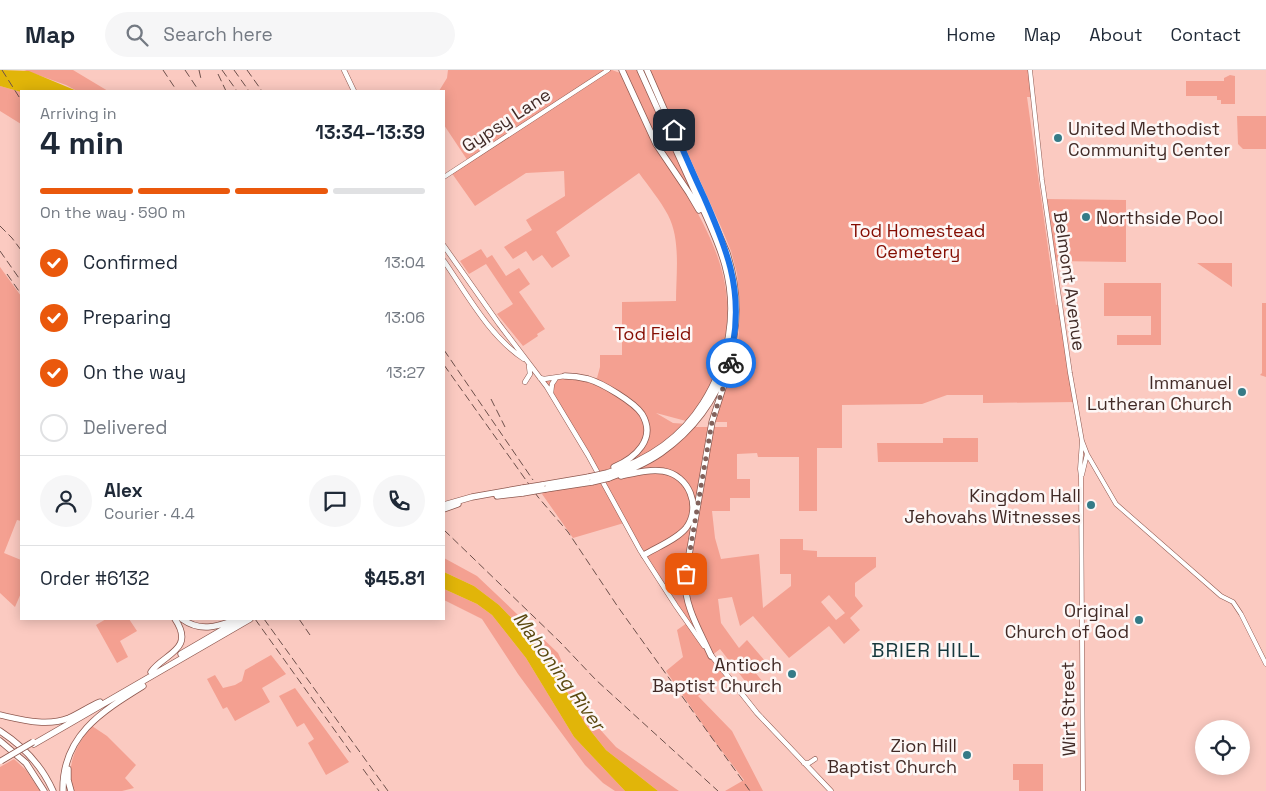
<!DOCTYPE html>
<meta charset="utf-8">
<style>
body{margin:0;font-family:"Space Grotesk",sans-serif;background:#f6f6f7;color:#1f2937;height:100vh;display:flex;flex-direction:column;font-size:19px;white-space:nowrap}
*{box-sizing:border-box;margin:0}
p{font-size:16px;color:#747a83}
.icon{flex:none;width:28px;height:28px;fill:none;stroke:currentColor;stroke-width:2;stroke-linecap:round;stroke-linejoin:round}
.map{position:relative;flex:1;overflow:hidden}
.sheet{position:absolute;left:20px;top:20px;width:425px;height:530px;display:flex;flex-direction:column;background:#fff;border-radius:0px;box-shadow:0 2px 12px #0003}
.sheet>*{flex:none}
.fabs{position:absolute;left:1195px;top:650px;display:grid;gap:10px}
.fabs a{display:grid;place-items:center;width:55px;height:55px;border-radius:50%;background:#fff;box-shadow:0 2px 12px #0003;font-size:25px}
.pin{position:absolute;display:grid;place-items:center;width:42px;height:42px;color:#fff;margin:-21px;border-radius:10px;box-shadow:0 2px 8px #0006}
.courier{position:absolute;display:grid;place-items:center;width:50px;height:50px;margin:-25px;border:4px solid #1a73e8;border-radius:50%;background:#fff;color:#222;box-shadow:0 1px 6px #0007}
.summary em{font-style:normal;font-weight:800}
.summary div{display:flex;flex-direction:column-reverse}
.summary{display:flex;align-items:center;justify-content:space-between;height:85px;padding:0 20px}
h1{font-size:32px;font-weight:800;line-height:38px}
.bar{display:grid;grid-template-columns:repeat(4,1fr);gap:8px 5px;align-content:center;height:60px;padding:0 20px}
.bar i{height:6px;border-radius:4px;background:#e0e1e3}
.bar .on{background:#ea580c}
.bar p{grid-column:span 4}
.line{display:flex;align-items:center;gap:12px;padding:0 20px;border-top:1px solid #e0e1e3}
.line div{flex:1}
.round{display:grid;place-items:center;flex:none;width:52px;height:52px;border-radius:26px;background:#f6f6f7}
ol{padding:0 20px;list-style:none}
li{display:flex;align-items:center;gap:15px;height:55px}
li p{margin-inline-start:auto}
li .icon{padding:5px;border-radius:50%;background:#ea580c;color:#fff;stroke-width:4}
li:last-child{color:#747a83}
li i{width:28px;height:28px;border:2px solid #e0e1e3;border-radius:50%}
header{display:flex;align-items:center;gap:30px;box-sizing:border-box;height:70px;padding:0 25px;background:#fff;border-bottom:1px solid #e0e1e3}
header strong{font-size:24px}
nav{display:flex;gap:28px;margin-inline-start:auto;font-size:18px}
.search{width:350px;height:45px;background:#f6f6f7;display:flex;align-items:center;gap:12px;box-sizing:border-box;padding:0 18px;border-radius:28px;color:#747a83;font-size:19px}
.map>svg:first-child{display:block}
.green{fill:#f4a091;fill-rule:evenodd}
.water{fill:#e1b509}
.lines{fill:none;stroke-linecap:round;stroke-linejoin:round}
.secondary-casing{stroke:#8e5950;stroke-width:5}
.primary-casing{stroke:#8e5950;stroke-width:5.5}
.highway-casing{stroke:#8e5950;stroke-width:7}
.secondary{stroke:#fff;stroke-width:4}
.primary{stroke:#fff;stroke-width:4.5}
.highway{stroke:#fff;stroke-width:5.5}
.rail{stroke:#6d504b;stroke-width:1;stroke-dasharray:8 4;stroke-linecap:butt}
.highway-bridge-casing{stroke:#8e5950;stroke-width:7;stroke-linecap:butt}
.highway-bridge{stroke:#fff;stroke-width:5.5}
.done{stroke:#82625c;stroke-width:5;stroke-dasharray:0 9}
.route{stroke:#1a73e8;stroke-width:6}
.poi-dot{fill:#357b87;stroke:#fdf7f6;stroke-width:2}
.labels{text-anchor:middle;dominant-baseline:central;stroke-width:5;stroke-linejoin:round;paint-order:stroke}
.street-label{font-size:18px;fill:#412a26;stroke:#fdf7f6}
.poi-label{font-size:18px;fill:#412a26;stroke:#fdf7f6;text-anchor:end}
.park-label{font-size:18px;fill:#850e03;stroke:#fdf7f6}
.water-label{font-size:19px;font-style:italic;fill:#5b4910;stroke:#fdf7f6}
.quarter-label{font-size:20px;letter-spacing:1px;fill:#15373c;stroke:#fdf7f6}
</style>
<header>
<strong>Map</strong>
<div class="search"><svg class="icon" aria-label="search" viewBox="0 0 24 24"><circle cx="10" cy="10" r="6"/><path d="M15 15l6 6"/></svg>Search here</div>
<nav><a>Home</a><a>Map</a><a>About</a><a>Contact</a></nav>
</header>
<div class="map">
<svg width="1266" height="721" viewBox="0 0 1266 721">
<rect width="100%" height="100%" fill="#fbcac1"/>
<path class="green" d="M24,0H73L108,21H77L66,15Z
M448,0H612L620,3C630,19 635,38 644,54C686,129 749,196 720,288C714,311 702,333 686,351L656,343L673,353L687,354L694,357H710L684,507L687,515L713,357H727V352H714L738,274L740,238L737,204L731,181L721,157L650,0H1030L1033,27H1027L1056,235L1060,234L1076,332L983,333V325H947L922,334L842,335V378H817V441H799V387H758L757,383L737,384V409H750V428H730V441H712L715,468L721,489L759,484L763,538L791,516V504H780V469H803V480L817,481V487H876V497L855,513V526L863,536L850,548L860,560L844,574L829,556L789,588L753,546L740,556L732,527L718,529L721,553L739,578L747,570L765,591L754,601L767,617L756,625L720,579L711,586L726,605L698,626L732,661L763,721H725L744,710L712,668L666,601L683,587L677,560L687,553L624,453L573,468L542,424L546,419L601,409L540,308H597L600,297V285H622V232L676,231C676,204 681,170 668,145C660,130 649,117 639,103L556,162L570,186L552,198L542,185L533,191L526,181L513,189L504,177L532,160L526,150L565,126L564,101L526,103L475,136L451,102L468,91L444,55V21H439L447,8ZM829,525L845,543L836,550L821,532Z
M623,0H637L693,124L662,82Z
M1230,5L1235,6V34H1221V30H1217V26H1186V11H1224V8Z
M0,16L21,22V54L0,41Z
M1237,46H1266V79H1243L1238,74Z
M1044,129L1126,130V192L1053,191Z
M481,179L487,188L492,185L506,206L519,198L530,214L519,222L545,259L537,264L538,266L523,276L497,244L513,234L486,194L469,204L460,191Z
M1197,193H1232V217Z
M0,197L21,226V451L17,450L4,483L21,490V523L15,537L0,523Z
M1104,213H1161V275H1117V265H1151V246H1104Z
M1262,233H1266V307L1260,305L1262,303Z
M943,368H978V392H878L877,373H943Z
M444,488L477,506L558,583L574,619L596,655L616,677L679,721H658L606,680L586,655L551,594L526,563L499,535L474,516L444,502Z
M444,519L477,534L492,545L526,588L574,667L625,721H615L603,713L585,695L518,604L482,549L444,530Z
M106,549H129L137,561L120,571L128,587L117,593L96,555Z
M271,585L286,604L262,618L270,632L235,651L227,637L223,639L207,609L215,605L223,618L235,615L242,611L245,600Z
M295,618L349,692L326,705L308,673L314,669L304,653L297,657L279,626Z
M92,656L107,666L136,695L125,708L134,718L122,721H73C65,697 76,674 92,656Z
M14,689L26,700L40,721H0V697Z
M1013,694H1043V721H1019V710H1013Z"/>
<path class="water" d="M0,0L29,1L77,21L21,22L0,16Z
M444,502L474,516L499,535L526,563L551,594L586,655L606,680L658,721H625L574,667L526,588L492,545L477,534L444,519Z"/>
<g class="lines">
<defs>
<path id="secondary" d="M1030,0L1042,110L1070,303L1082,371L1087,384L1116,434L1221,526L1233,532L1241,544L1266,594
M444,107L608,0
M1082,371L1080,399L1081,407L1083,721
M1082,405L1087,384"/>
<path id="primary" d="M344,0L354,21
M444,176L499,254L547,317L588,385L640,480L676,536L704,576
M444,191C467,224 489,266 524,289
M540,308L544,309L565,306
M525,312L530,304L529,296
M551,323L552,314L556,308
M711,585L757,643L831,721
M804,693H809L815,689"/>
<path id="highway" d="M622,0L656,74L689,123L699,140
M565,306C573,306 580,307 588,309C602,313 634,332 642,344C657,369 635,388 614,397
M607,403C646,391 681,368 703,333C729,292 738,242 725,195C717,166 702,138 690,111C673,74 657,37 640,0
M621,406C635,403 649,399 663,401C689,405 702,437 686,458C676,470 657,477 644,485
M609,408C627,401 645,394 661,383C726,337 751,258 727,183L647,0
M542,415L589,407
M546,419L592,412
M497,426L523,423
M444,435L472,427L523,418
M444,439L458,434
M182,549C200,562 216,557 235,550
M181,584L241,549
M711,586C700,561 684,536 685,508L712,352L727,305
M151,602C163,584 196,580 175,549
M0,645C23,650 47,657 69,648C80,643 90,636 100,632
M0,661C23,676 42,696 53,721
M0,671L26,693L44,721
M34,674L250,549
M68,699V710L71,721
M63,721C62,666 101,642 143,616"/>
</defs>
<use href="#secondary" class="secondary-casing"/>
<use href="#primary" class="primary-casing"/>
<use href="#highway" class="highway-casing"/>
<use href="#secondary" class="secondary"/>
<use href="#primary" class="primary"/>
<use href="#highway" class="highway"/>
<path class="rail" d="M2,0L21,30
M163,0L177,21
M185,0L199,21
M199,0L201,9
M222,0L237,21
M234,0L249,21
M247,0L262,21
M218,4L226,21
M0,156L12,168L21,180
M0,181L21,211
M7,204L21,224
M444,280L533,410
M444,295L538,427L568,462L618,537L750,721
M491,329L505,357
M444,460L560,572L596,610L718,721
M255,549L351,683
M264,549L388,721
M299,549L310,565
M363,699L379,721"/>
<defs>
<path id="highway-bridge" d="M589,407L607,403
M592,412L609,408
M523,418L542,415
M523,423L546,419
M1,691L33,672"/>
</defs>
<use href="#highway-bridge" class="highway-bridge-casing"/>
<use href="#highway-bridge" class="highway-bridge"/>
</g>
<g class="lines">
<path class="done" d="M686,504L712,352L731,293"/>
<path class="route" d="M674,60C684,82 693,104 704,127C726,177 743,218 733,274L734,278L731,293"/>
</g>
<g class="poi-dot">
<circle cx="1058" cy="68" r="5"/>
<circle cx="1086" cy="147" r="5"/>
<circle cx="1242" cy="322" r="5"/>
<circle cx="1091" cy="435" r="5"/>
<circle cx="1139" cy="550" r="5"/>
<circle cx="792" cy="604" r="5"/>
<circle cx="967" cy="685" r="5"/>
</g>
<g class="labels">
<g class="street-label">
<text transform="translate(506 50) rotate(-33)">Gypsy Lane</text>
<text transform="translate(1070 211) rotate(82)">Belmont Avenue</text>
<text transform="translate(1068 639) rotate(-91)">Wirt Street</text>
</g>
<g class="poi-label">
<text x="1068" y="58" text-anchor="start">United Methodist<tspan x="1068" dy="21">Community Center</tspan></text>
<text x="1096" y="147" text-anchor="start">Northside Pool</text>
<text x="1232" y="312">Immanuel<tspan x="1232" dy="21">Lutheran Church</tspan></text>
<text x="1081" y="425">Kingdom Hall<tspan x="1081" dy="21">Jehovahs Witnesses</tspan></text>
<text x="1129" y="540">Original<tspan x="1129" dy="21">Church of God</tspan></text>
<text x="782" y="594">Antioch<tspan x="782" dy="21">Baptist Church</tspan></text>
<text x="957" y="675">Zion Hill<tspan x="957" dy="21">Baptist Church</tspan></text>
</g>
<g class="park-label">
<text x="918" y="160">Tod Homestead<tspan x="918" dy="21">Cemetery</tspan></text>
<text x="653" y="263">Tod Field</text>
</g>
<g class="water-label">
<text transform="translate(559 601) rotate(54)">Mahoning River</text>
</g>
<g class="quarter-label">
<text x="926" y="580">BRIER HILL</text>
</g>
</g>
</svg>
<div class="fabs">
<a><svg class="icon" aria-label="locate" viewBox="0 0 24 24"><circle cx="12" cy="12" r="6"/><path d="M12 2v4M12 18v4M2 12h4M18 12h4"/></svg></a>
</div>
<div class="pin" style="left:686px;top:504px;background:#ea580c"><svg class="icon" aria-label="bag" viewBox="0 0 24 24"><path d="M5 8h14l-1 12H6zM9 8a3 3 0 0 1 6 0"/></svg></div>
<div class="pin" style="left:674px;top:60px;background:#1f2937"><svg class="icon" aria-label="home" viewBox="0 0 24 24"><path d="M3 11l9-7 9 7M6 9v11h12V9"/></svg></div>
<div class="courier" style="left:731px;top:293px"><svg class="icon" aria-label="bike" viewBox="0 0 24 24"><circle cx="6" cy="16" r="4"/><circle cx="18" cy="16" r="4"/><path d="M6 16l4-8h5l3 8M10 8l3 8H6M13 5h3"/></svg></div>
<section class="sheet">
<div class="summary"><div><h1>4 min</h1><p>Arriving in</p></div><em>13:34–13:39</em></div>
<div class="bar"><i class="on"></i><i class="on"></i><i class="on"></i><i></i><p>On the way · 590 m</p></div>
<ol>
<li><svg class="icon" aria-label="check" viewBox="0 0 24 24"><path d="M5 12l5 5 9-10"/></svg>Confirmed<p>13:04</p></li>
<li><svg class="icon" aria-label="check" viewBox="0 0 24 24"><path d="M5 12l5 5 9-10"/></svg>Preparing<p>13:06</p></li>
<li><svg class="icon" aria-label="check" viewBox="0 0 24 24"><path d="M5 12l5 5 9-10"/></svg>On the way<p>13:27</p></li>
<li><i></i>Delivered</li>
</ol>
<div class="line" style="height:90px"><a class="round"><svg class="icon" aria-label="person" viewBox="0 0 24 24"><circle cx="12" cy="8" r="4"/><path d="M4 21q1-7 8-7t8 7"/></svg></a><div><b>Alex</b><p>Courier · 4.4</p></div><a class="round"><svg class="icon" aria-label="chat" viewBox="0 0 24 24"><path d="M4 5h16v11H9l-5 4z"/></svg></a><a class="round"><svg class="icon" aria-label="phone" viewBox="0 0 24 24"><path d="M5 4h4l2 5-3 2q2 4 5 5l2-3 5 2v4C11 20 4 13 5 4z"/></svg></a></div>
<div class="line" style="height:65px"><div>Order #6132</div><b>$45.81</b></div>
</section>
</div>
